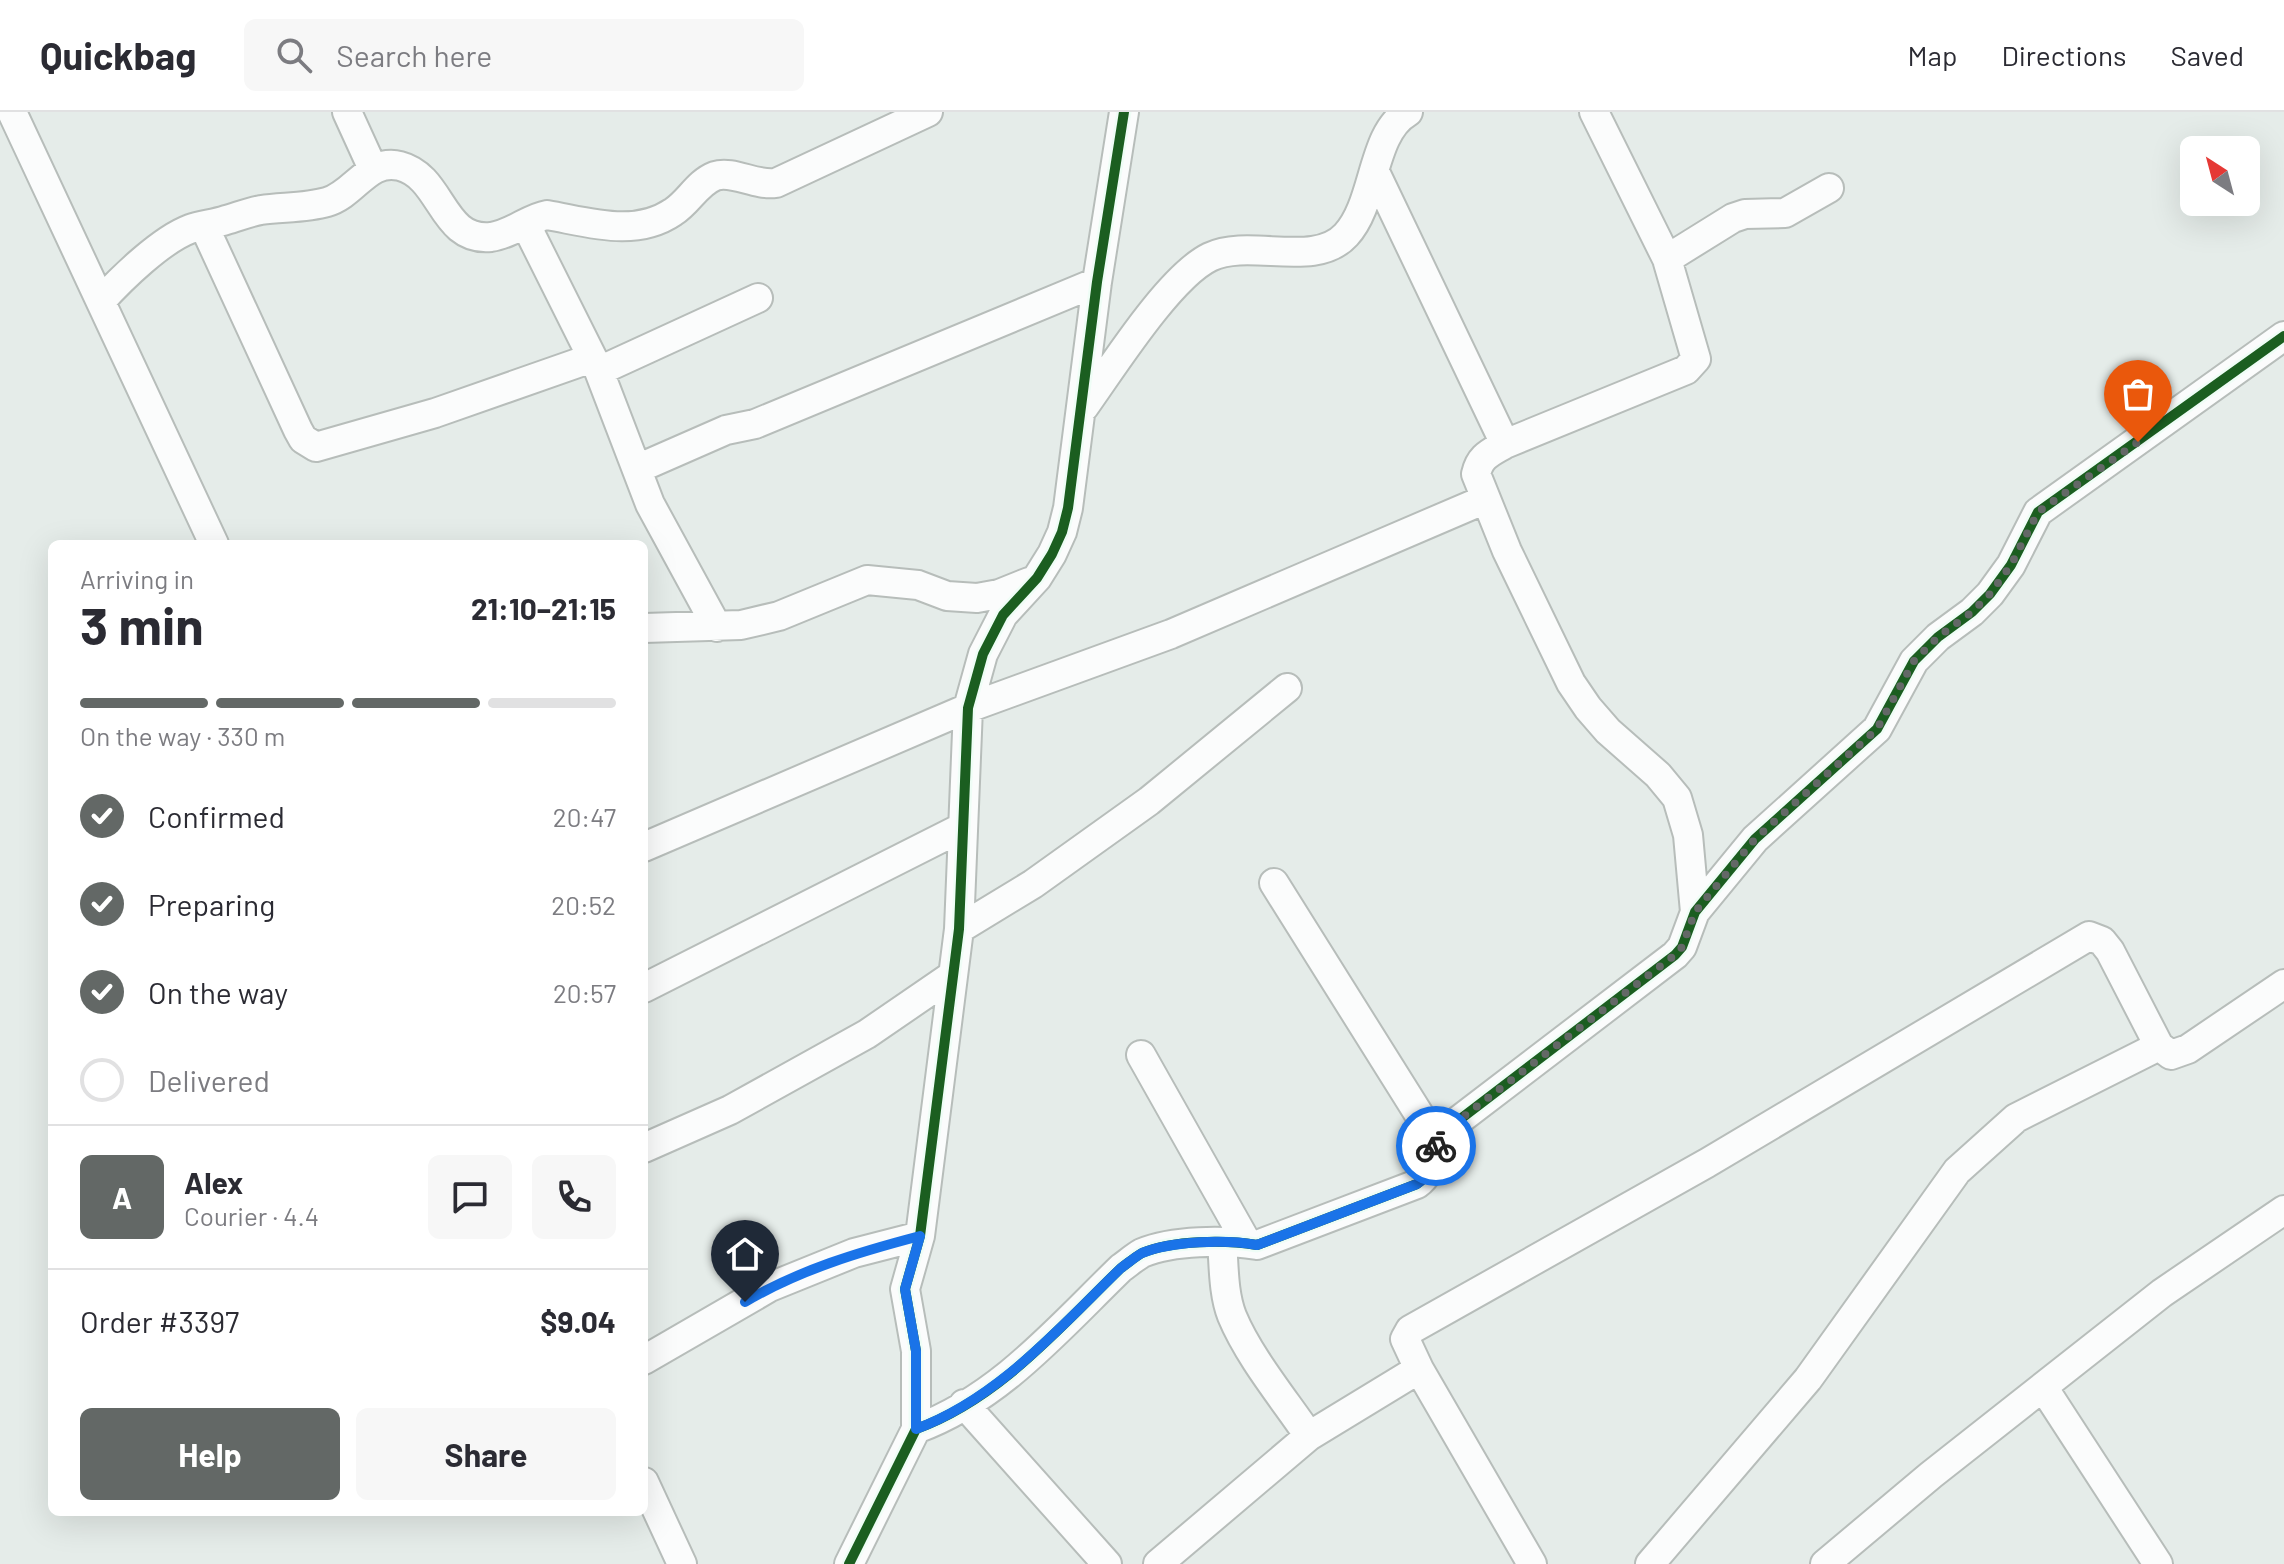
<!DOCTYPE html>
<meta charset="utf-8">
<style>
body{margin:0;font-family:Barlow,sans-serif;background:#f7f7f7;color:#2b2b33;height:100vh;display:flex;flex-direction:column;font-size:30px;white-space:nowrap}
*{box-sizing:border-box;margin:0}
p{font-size:26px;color:#7c7c81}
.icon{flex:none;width:44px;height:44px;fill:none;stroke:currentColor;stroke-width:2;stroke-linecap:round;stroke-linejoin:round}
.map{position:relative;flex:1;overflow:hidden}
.drawer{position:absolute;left:48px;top:428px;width:600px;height:976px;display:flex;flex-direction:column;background:#fff;border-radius:12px;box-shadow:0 8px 32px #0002}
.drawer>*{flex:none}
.needle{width:52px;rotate:324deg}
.tools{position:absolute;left:2180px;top:24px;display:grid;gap:16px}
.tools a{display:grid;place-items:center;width:80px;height:80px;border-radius:12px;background:#fff;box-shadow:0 8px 32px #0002;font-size:40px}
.pin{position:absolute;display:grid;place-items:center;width:68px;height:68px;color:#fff;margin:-82px -34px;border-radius:50% 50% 50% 0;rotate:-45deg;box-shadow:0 0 8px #0007}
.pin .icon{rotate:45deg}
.courier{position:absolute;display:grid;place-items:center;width:80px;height:80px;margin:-40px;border:6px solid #1a73e8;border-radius:50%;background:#fff;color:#222;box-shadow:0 2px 10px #0007}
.head em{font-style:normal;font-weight:700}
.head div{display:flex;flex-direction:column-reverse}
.head{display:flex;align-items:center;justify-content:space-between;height:136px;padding:0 32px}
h1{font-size:52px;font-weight:700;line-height:60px}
.bar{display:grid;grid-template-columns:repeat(4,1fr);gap:12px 8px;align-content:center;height:96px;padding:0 32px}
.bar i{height:10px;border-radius:6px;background:#e1e1e2}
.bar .active{background:#636866}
.bar p{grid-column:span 4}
.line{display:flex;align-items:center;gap:20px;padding:0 32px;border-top:2px solid #e1e1e2}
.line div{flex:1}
.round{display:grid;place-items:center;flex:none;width:84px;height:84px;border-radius:12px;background:#f7f7f7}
ol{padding:0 32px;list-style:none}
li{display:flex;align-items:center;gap:24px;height:88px}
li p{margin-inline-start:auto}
li .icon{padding:8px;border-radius:50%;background:#636866;color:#fff;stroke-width:4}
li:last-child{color:#7c7c81}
li i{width:44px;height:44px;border:4px solid #e1e1e2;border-radius:50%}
.action{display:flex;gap:16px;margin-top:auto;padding:16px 32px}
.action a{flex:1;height:92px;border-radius:12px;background:#636866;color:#fff;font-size:32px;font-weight:700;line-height:92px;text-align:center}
.action a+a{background:#f7f7f7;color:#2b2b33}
header{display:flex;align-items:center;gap:48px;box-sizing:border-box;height:112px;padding:0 40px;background:#fff;border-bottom:2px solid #e1e1e2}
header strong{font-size:38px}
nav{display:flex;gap:44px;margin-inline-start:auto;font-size:28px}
.search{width:560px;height:72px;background:#f7f7f7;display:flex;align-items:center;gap:20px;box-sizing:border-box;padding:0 28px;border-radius:12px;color:#7c7c81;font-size:30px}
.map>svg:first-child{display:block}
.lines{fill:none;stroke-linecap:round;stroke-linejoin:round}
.minor-casing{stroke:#b7bdba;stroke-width:32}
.minor{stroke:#fbfcfc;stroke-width:28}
.cycleway-casing{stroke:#effdf6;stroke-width:15}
.cycleway{stroke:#1b5e20;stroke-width:10}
.done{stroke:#636866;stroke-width:8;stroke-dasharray:0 14.4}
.route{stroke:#1a73e8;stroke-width:10}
</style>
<header>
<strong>Quickbag</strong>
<div class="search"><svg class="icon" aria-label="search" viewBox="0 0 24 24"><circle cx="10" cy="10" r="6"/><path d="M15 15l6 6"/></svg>Search here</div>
<nav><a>Map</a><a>Directions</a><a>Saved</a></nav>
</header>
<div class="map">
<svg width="2284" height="1452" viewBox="0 0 2284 1452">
<rect width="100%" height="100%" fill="#e5ece9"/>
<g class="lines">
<defs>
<path id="minor" d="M12,0L214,432
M347,0L373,57
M1594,0L1667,147L1696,247L1686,258L1505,332C1490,341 1480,344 1476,362L1507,439L1571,571L1588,596L1608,619L1658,663L1677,686L1688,723L1695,800
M1375,60L1505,332
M530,111L531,123L599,259L650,392L717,515
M204,114L298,318L303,327L316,335L435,301L592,246
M1667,147L1733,106L1745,102L1785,101L1829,76
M101,189C122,166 161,128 190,117C202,113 214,112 226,108C237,105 249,100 261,98C283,95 306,96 327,90C355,82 368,46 400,54C443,65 441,130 491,125C512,122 529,106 547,103C588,110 635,126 673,100C689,90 697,71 715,64C733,58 755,74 776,71L928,0
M599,259L758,186
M1084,295C1112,256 1169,165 1210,145C1250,126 1315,157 1346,123C1376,91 1371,21 1408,0
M637,357L726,318L755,312L1097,170
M644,516L741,513L779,504L867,468L918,473L947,484L977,486L999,482L1029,470
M644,735L968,596L1171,522L1486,387
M1274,771L1437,1031
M959,817L1033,772L1149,689L1287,576
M644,876L963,715
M1141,943L1247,1131
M644,1036L730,998L867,922L953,863
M1222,1130C1224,1153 1223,1181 1232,1204C1249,1245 1284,1287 1309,1324
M644,1248L770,1175L854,1141L920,1124
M2043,1275L2158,1452
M964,1292L1107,1452
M916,1317C999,1287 1059,1216 1121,1156C1128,1151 1135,1145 1142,1141C1173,1128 1225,1128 1257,1133L1417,1072C1435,1059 1433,1037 1446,1018L1675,843L1682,835L1695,800L1755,727L1877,617L1914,549L1938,525L1972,500L1990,482L2011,453L2038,400L2284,224
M644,1370L682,1452
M849,1452L916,1317V1239L905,1177L920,1124L959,817L968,596L983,542L1003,503L1037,466L1052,442L1062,420L1068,396L1097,170L1124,0
M1158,1452L1309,1324L1419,1257
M1532,1452L1419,1257L1405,1227L1410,1218L1707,1051L2089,824L2102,829L2110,839L2159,934L2171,943L2188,937L2284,872
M1650,1452L1808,1267L1957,1059L2016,1006L2159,934
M1825,1452L1931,1363L2162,1181L2284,1098"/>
</defs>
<use href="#minor" class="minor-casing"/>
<use href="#minor" class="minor"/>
<defs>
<path id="cycleway" d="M916,1317C999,1287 1059,1216 1121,1156C1128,1151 1135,1145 1142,1141C1173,1128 1225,1128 1257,1133L1417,1072C1435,1059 1433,1037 1446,1018L1675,843L1682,835L1695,800L1755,727L1877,617L1914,549L1938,525L1972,500L1990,482L2011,453L2038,400L2284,224
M849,1452L916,1317V1239L905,1177L920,1124L959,817L968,596L983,542L1003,503L1037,466L1052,442L1062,420L1068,396L1097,170L1124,0"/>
</defs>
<use href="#cycleway" class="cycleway-casing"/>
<use href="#cycleway" class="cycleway"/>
</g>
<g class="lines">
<path class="done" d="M1436,1034L1446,1018L1675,843L1682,835L1695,800L1755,727L1877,617L1914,549L1938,525L1972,500L1990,482L2011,453L2038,400L2138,330"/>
<path class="route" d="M745,1190C799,1158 859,1140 920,1124L905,1177L916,1239V1317C999,1286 1059,1216 1121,1156C1128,1151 1135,1145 1142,1141C1172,1129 1226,1127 1257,1133L1417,1072L1428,1064L1436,1034"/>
</g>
</svg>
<div class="tools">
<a><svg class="needle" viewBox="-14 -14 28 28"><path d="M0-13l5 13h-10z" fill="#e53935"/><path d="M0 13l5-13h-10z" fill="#7c7c81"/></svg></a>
</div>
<div class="pin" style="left:2138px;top:330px;background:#ea580c"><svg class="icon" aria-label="bag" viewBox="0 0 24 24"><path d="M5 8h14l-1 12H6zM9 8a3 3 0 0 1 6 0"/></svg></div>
<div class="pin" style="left:745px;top:1190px;background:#1f2937"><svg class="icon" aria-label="home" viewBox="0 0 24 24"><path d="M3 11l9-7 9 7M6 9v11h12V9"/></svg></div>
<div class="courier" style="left:1436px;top:1034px"><svg class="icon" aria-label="bike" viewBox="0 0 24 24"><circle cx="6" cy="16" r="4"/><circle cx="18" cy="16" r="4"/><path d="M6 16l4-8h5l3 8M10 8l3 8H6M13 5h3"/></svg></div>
<section class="drawer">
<div class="head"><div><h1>3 min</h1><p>Arriving in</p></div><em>21:10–21:15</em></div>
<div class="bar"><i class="active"></i><i class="active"></i><i class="active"></i><i></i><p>On the way · 330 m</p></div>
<ol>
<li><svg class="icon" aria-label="check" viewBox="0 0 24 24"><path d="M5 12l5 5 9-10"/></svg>Confirmed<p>20:47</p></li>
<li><svg class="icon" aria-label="check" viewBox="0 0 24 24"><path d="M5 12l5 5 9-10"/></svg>Preparing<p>20:52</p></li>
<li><svg class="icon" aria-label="check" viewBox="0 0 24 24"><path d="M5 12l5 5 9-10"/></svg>On the way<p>20:57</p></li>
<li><i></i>Delivered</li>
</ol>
<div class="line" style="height:144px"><b class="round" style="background:#636866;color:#fff">A</b><div><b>Alex</b><p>Courier · 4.4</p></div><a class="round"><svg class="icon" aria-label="chat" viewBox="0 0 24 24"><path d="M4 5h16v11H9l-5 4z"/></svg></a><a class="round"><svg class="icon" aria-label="phone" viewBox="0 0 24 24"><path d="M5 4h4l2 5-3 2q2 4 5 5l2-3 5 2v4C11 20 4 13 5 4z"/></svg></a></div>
<div class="line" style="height:104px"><div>Order #3397</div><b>$9.04</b></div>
<div class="action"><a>Help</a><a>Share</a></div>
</section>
</div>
